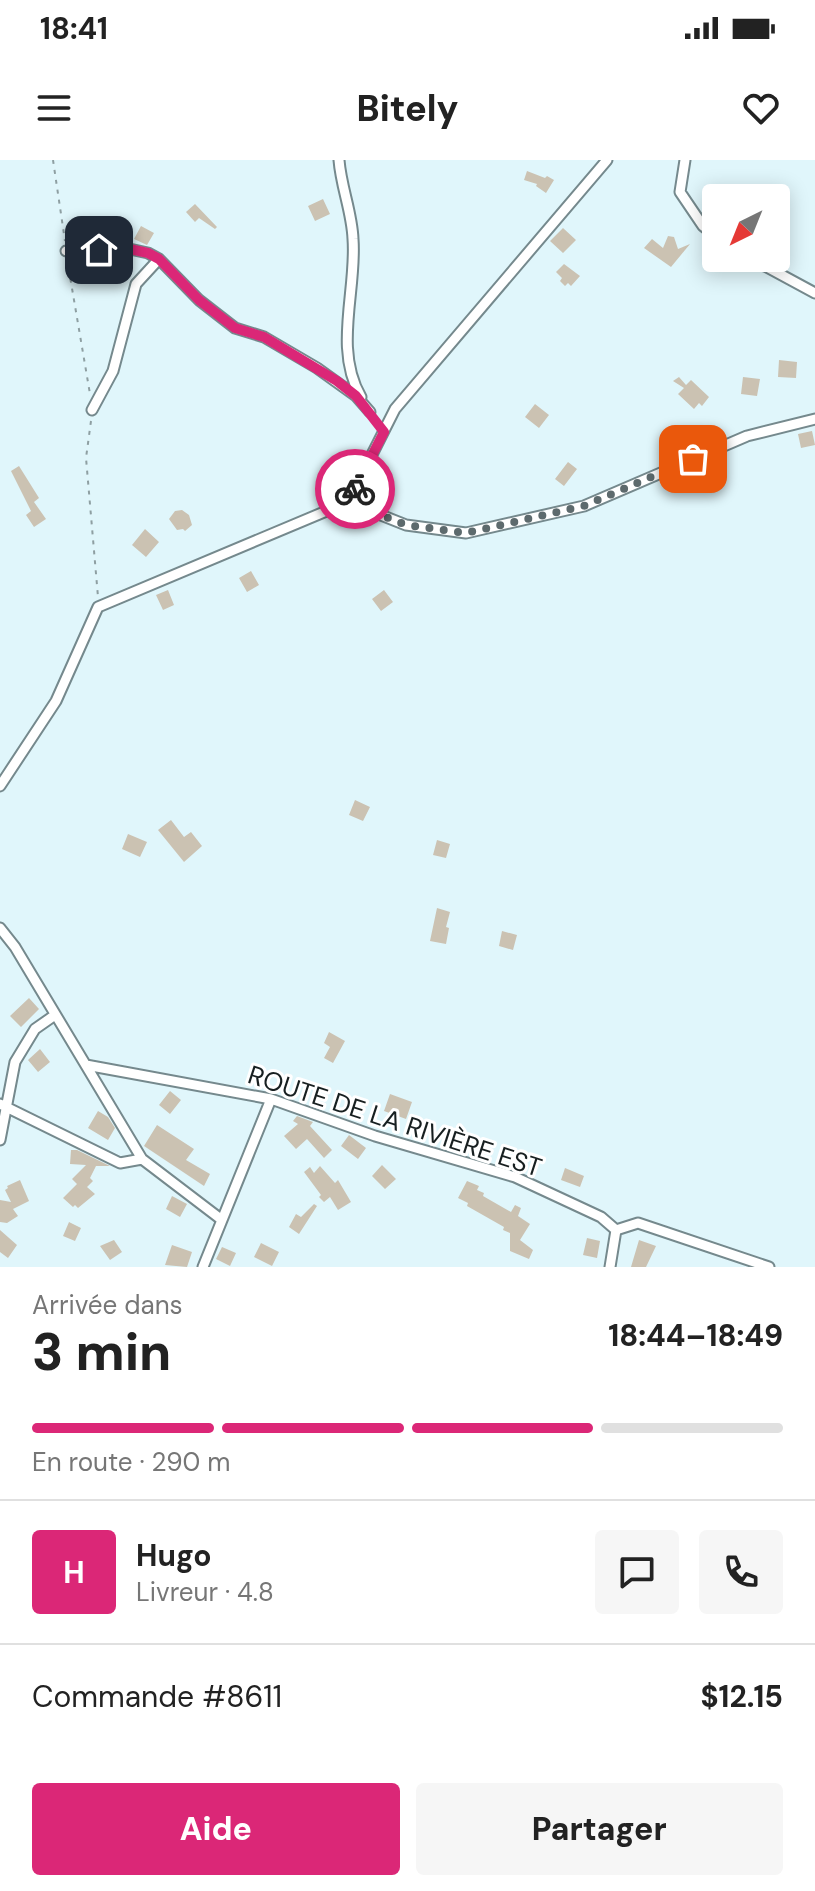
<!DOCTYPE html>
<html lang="fr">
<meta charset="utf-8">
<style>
body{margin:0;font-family:"DM Sans",sans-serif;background:#f6f6f6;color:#222;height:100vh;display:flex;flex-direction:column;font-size:30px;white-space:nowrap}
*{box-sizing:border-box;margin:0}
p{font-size:26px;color:#767676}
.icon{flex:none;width:44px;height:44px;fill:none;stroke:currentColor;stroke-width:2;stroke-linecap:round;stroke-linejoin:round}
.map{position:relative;height:1107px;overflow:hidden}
.side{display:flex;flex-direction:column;background:#fff;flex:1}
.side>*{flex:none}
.needle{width:52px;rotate:223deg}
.controls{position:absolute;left:702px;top:24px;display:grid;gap:16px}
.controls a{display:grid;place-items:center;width:88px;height:88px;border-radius:8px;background:#fff;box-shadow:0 4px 20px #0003;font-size:40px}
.pin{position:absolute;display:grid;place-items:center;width:68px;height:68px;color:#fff;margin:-34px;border-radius:16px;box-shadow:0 4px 12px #0006}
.courier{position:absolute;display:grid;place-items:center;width:80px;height:80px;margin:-40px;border:6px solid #db2777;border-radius:50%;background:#fff;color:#222;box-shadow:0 2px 10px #0007}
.overview em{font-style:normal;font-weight:800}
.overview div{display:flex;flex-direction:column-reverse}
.overview{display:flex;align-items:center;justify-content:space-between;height:136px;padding:0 32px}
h1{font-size:52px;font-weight:800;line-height:60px}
.bar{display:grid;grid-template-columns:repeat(4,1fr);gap:12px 8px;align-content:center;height:96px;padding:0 32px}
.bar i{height:10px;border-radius:6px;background:#e0e0e0}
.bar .current{background:#db2777}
.bar p{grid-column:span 4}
.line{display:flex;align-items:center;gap:20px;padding:0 32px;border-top:2px solid #e0e0e0}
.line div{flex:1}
.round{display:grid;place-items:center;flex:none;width:84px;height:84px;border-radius:8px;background:#f6f6f6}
.cta{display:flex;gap:16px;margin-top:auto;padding:16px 32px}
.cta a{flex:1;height:92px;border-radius:8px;background:#db2777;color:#fff;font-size:32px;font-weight:800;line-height:92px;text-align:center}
.cta a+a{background:#f6f6f6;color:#222}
.status{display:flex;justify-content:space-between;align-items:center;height:56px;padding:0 40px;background:#fff;direction:ltr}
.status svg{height:22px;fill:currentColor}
header{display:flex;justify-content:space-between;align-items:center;height:104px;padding:0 32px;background:#fff;font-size:36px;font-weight:800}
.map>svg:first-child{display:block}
.building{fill:#cbc2b2}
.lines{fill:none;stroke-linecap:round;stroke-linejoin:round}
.street-casing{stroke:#75898d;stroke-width:13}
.path{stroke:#8e9fa2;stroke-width:2;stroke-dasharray:4 6;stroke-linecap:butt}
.street{stroke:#fff;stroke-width:9}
.done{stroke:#5d6a6d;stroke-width:8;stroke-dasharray:0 14.4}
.route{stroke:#db2777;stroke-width:10}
.labels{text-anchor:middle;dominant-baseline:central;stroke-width:6;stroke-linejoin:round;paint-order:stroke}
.street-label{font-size:26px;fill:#171f20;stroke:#fff}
</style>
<div class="status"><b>18:41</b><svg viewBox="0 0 49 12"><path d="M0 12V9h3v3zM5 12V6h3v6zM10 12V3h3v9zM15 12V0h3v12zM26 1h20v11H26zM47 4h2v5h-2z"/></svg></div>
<header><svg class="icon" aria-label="menu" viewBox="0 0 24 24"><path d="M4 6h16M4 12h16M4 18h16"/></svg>Bitely<svg class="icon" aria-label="heart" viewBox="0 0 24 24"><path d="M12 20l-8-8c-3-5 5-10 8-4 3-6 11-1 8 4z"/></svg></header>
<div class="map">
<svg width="815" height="1107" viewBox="0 0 815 1107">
<rect width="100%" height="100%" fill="#e0f6fb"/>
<path class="building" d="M527,11L545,18L547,16L554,20L546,33L536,26L537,24L524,20Z
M323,39L330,54L315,61L308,46Z
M195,44L217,67L215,69L199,58L195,62L186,52Z
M141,66L154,73L147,85L134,79Z
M563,68L576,80L563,93L550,81Z
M668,76L674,77L678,89L690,84L671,107L644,88L652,79L663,88Z
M564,104L580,116L571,126L568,123L565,126L560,121L562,118L556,112Z
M779,200L797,202L796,218L778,217Z
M679,217L686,225L691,220L709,237L702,246L699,243L694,249L678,234L684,228L673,221Z
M743,217L760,219L757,236L741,234Z
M535,244L549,255L539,268L525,257Z
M812,271L815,285L801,288L798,274Z
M568,302L577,309L564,326L555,319Z
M19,306L39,338L34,342L46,359L34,367L26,355L31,351L11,311Z
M182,350L189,355L192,365L185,371L183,369L177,370L169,359L175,351Z
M145,369L159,382L146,397L132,385Z
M251,411L259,425L247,432L239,418Z
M168,430L174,445L163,450L156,435Z
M384,430L393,442L381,451L372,439Z
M355,640L370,647L363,661L349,655Z
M171,660L184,677L191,672L202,686L184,702L158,670Z
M128,674L147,682L140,697L122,689Z
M437,680L450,684L446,698L433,695Z
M437,748L450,752L446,767L449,768L446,784L430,781Z
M502,771L517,775L513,790L499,786Z
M29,838L39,849L21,867L10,856Z
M329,872L345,881L333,903L324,898L330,887L324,883Z
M40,889L50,902L38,912L28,900Z
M170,931L181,940L170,954L159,945Z
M390,934L412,942L406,959L384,951Z
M98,951L108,957L115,968L108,980L88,968Z
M297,956L313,962L310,966L332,990L324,998L307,979L296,989L284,976L298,964L293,961Z
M157,965L194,989L186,1000L210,1014L204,1026L144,986Z
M349,975L366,988L358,999L341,986Z
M71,990H77L110,1006H96L90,1018L93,1021L87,1027L95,1034L78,1048L75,1045L73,1047L63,1038L77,1024L72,1019L86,1005L70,1004Z
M382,1005L396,1019L385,1029L372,1016Z
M320,1006L335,1023L338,1020L351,1042L338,1050L330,1037L324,1042L319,1037L321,1035L304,1012L310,1007L314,1013Z
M565,1008L584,1016L580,1027L561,1020Z
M20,1020L29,1041L13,1049L18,1056L7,1063L0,1062V1040L11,1042L5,1030L8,1028L7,1026Z
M467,1021L479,1026L477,1030L484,1033L483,1036L511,1052L515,1045L521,1048L518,1056L530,1064L520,1080L533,1090L529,1099L510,1091V1073L503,1070L504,1067L467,1046L468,1043L458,1038Z
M172,1036L187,1044L180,1057L166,1049Z
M314,1044L317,1046L299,1074L289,1067L296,1054L301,1057Z
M69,1062L81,1068L75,1081L63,1076Z
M0,1070L17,1085L8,1098L0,1092Z
M587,1078L600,1081L597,1098L583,1095Z
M114,1080L122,1092L110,1100L100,1086Z
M639,1080L656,1086L646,1107H631Z
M261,1083L279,1092L272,1106L254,1097Z
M172,1085L192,1092L187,1107L165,1105Z
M222,1087L236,1093L230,1106L216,1099Z"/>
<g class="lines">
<defs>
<path id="street" d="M339,0C341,27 352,52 353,79C357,130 333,189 361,237
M685,0L680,32L703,66L716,76
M66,91L125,88L148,93L159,99L199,140L235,168L264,177L317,208L356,236L370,252
M750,98L815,133
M92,250L113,211L136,124L159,99
M348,342L406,365L466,373L584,346L747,276L815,259
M0,626L56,541L98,447L348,342L395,249L607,0
M0,768L15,787L142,999L222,1060
M86,905L271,939L375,976L515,1017L601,1057L616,1070L638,1063L769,1107
M0,944L120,1003L142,999
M0,980L15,902L35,869L55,855
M203,1107L271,939
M610,1107L616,1070"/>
</defs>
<use href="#street" class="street-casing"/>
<path class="path" d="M53,0L65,81
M67,99L90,234
M91,261L86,298L98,437"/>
<use href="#street" class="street"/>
</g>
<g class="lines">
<path class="done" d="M355,329L348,342L406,365L466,373L584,346L693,299"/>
<path class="route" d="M99,90L125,88L148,93L159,99L199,140L235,168L264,177L337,221L356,236L384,272L355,329"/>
</g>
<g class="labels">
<g class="street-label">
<text transform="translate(395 961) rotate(18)">ROUTE DE LA RIVIÈRE EST</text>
</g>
</g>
</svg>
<div class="controls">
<a><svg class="needle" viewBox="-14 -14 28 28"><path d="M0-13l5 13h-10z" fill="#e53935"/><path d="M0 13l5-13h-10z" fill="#767676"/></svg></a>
</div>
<div class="pin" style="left:693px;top:299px;background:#ea580c"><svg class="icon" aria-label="bag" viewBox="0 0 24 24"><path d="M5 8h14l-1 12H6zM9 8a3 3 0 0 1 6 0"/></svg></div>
<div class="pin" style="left:99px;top:90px;background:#1f2937"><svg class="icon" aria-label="home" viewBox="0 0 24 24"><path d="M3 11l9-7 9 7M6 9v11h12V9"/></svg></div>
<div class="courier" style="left:355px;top:329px"><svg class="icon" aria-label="bike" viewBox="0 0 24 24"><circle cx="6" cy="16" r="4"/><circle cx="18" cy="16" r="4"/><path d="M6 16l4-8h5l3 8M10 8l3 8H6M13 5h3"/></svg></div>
</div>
<section class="side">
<div class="overview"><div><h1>3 min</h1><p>Arrivée dans</p></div><em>18:44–18:49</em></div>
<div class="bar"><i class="current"></i><i class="current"></i><i class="current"></i><i></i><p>En route · 290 m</p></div>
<div class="line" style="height:144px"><b class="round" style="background:#db2777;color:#fff">H</b><div><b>Hugo</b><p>Livreur · 4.8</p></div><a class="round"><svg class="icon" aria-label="chat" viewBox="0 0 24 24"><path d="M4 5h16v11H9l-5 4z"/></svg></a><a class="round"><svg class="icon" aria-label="phone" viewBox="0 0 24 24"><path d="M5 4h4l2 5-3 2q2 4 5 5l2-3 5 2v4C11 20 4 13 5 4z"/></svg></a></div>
<div class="line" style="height:104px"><div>Commande #8611</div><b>$12.15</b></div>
<div class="cta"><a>Aide</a><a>Partager</a></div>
</section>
